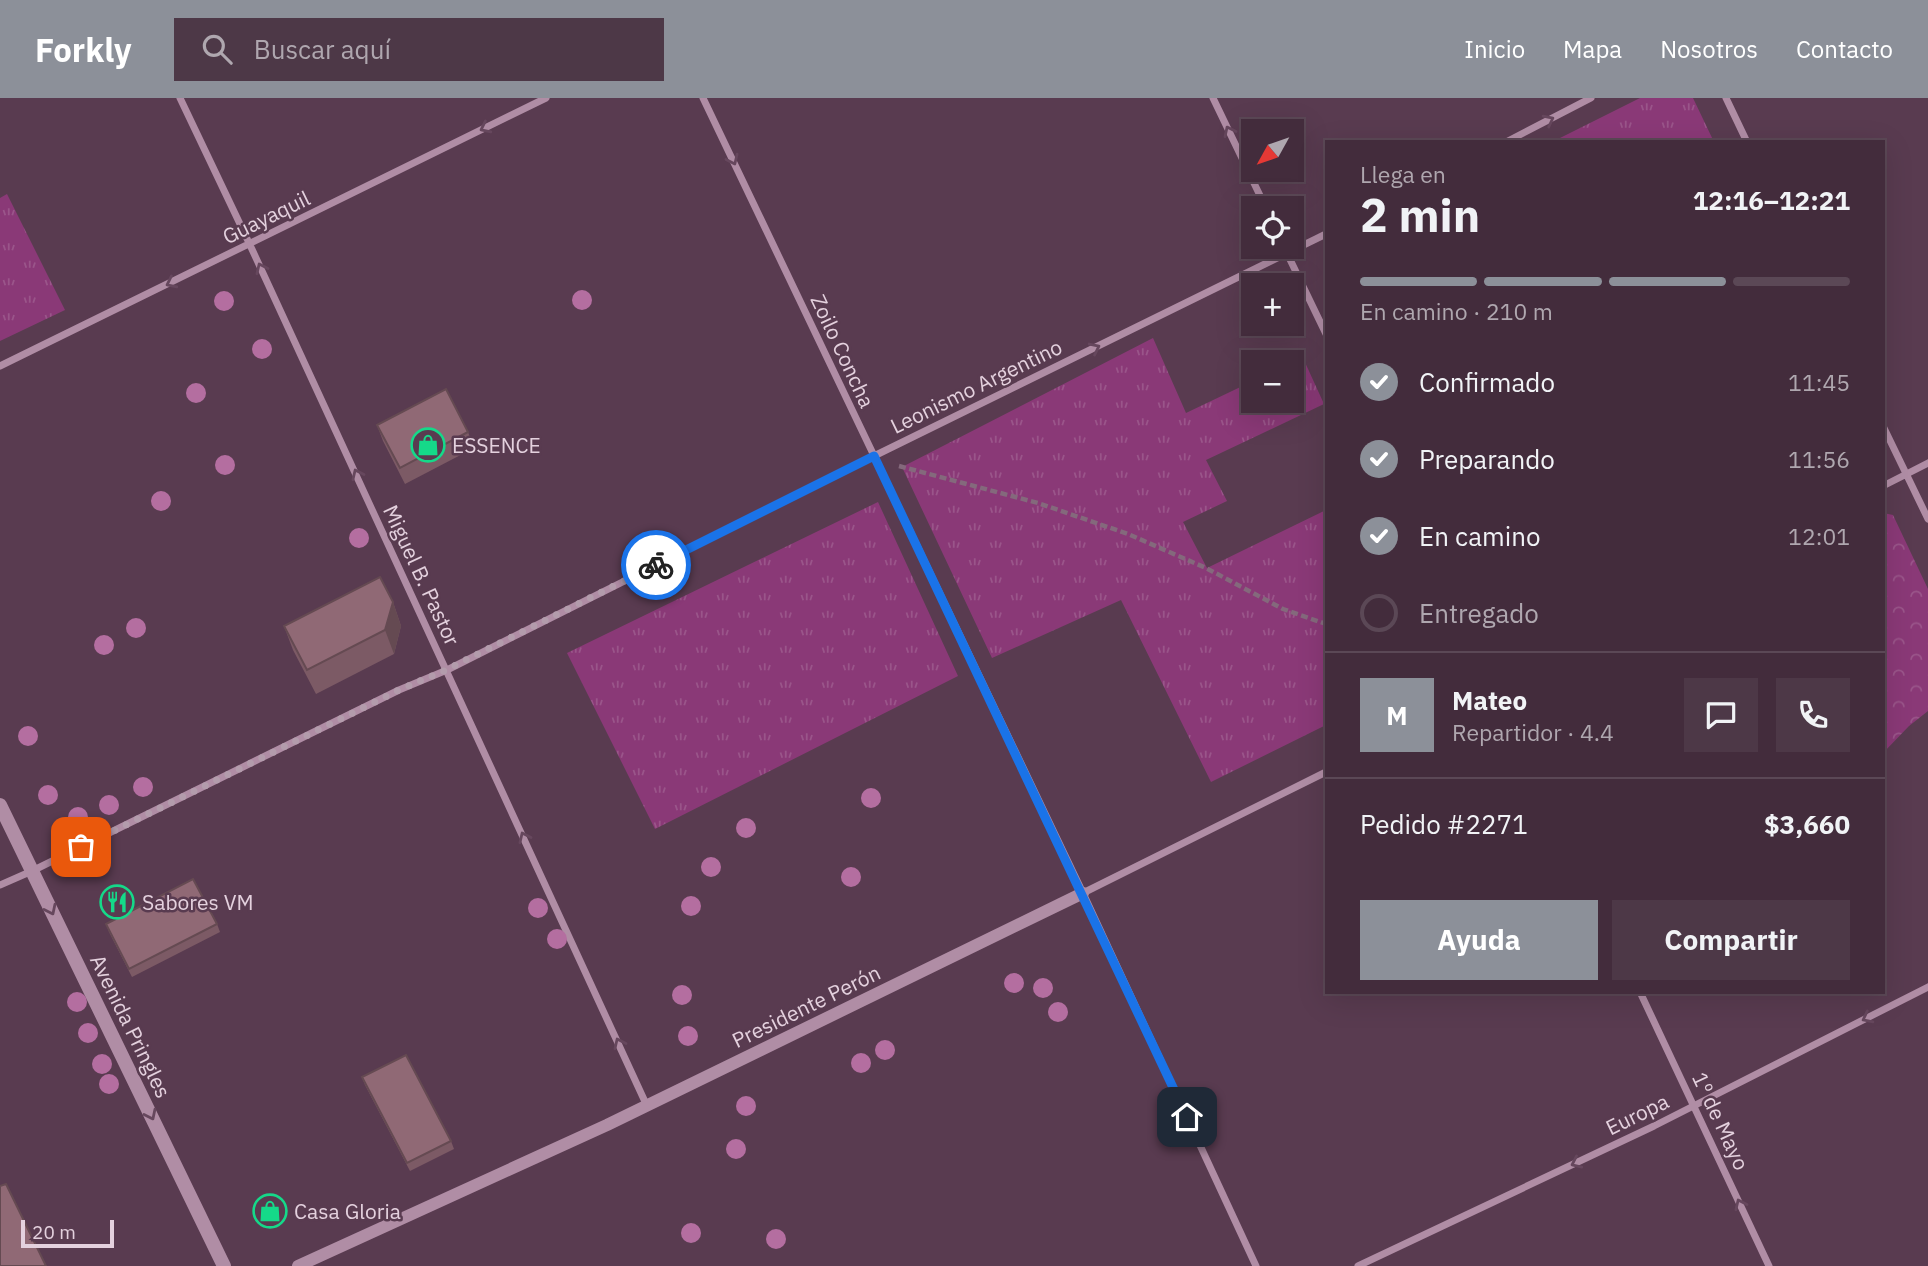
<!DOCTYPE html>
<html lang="es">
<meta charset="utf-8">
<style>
body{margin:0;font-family:"IBM Plex Sans",sans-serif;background:#4d3847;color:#f1f3f6;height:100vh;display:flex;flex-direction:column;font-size:26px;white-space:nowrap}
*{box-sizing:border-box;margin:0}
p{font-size:23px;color:#afa7af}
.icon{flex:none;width:38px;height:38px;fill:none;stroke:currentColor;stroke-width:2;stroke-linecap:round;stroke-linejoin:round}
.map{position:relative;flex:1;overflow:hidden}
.side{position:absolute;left:1325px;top:42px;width:560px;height:854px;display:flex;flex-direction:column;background:#432c3c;border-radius:0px;box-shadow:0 7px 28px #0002,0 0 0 2px #5b4856}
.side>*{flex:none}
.needle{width:46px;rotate:230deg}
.tools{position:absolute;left:1241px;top:21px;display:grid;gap:14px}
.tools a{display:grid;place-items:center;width:63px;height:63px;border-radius:0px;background:#432c3c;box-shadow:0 7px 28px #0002,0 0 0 2px #5b4856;font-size:35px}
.scale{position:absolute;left:21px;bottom:18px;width:93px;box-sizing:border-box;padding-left:7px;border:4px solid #e4d1de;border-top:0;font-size:19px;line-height:24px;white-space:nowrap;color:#e4d1de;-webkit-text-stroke:5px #593b50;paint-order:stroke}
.pin{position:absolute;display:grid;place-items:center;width:60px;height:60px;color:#fff;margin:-30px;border-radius:14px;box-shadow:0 4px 10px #0006}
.courier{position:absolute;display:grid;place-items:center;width:70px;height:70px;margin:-35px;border:5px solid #1a73e8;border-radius:50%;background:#fff;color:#222;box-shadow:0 2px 9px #0007}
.summary em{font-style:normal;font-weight:700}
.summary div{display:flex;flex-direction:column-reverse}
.summary{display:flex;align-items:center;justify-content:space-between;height:119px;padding:0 35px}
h1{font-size:46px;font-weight:700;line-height:52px}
.bar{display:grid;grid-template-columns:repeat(4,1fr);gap:10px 7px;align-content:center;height:84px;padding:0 35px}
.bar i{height:9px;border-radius:5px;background:#5b4856}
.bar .selected{background:#8c9099}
.bar p{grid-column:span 4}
.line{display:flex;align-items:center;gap:18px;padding:0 35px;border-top:2px solid #5b4856}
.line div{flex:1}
.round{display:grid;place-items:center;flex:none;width:74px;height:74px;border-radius:0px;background:#4d3847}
ol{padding:0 35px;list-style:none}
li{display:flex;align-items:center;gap:21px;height:77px}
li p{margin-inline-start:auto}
li .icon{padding:7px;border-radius:50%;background:#8c9099;color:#fff;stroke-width:4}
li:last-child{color:#afa7af}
li i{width:38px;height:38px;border:4px solid #5b4856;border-radius:50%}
.button{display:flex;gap:14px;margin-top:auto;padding:14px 35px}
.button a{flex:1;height:80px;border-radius:0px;background:#8c9099;color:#fff;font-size:28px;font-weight:700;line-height:80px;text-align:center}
.button a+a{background:#4d3847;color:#f1f3f6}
header{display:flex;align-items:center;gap:42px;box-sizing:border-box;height:98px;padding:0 35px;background:#8c9099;color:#fff}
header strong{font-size:33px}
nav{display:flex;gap:38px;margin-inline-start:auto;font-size:24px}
.search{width:490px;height:63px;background:#4d3847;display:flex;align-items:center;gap:18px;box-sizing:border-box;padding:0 24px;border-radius:0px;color:#afa7af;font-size:26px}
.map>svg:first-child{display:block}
.grass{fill:url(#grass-tufts)}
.forest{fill:url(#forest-crowns)}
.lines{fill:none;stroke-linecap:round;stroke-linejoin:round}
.path{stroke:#84697c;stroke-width:4.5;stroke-dasharray:7 3.5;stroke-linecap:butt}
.minor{stroke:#b08da5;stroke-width:7}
.tertiary{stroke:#b08da5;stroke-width:12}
.secondary{stroke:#b08da5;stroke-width:14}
.tree{fill:#b46ea0}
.wall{fill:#7c5a65}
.shaded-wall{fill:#654a52}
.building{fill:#906975;stroke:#654a52;stroke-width:2}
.oneway{stroke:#66475d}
.done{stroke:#b39cac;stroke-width:7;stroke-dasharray:0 12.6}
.route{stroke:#1a73e8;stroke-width:9}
.labels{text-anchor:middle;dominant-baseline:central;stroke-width:5;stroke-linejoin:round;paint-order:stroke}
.street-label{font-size:21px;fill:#e4d1de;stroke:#593b50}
.poi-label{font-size:21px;fill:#e4d1de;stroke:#593b50;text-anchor:start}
</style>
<header>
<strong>Forkly</strong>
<div class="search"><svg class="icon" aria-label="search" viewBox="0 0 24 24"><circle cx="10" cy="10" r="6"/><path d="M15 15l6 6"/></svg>Buscar aquí</div>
<nav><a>Inicio</a><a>Mapa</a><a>Nosotros</a><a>Contacto</a></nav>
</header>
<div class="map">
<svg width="1928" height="1168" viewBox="0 0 1928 1168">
<defs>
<pattern id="grass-tufts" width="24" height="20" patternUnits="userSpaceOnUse" patternTransform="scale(1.75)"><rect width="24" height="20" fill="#8a3977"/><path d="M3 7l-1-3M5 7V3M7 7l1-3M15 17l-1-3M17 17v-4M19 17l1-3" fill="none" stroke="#9a558a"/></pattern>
<pattern id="forest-crowns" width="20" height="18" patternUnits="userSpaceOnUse" patternTransform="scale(1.75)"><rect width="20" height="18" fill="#8a3977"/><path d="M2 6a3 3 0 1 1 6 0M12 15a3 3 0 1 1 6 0" fill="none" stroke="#9a558a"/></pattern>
</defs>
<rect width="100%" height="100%" fill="#593b50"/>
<path class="grass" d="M1640,0H1693L1714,44H1552Z
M7,96L65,212L0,243V100Z
M1153,240L1186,315L1253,283V303H1292V265L1303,260L1324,306L1206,362L1227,403L1183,424L1207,470L1326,412V627L1211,684L1121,502L992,560L902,369Z
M878,404L958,578L655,731L567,555Z"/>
<path class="forest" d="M1883,415L1893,417L1928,491V613L1909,628L1883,655Z"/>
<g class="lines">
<path class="path" d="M899,368L1038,405L1128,436L1206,470L1283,511L1326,526"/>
<path class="minor" d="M180,0L250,147L647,1008
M703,0L1083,795L1256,1168
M1213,0L1266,110
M1726,0L1747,44
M1506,44L1591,0
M1284,149L1326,236
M0,268L546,0
M1883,328L1928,421
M1883,388L1928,365
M0,787L32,773L399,592L447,572L874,358L1326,136
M1083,795L1326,674
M1640,894L1769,1168
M1358,1168L1654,1028L1928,889"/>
<path class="tertiary" d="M298,1168L607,1027L1083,795"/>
<path class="secondary" d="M0,707L224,1168"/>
</g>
<g class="tree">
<circle cx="582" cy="202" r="10"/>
<circle cx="224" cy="203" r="10"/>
<circle cx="262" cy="251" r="10"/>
<circle cx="196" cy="295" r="10"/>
<circle cx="225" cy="367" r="10"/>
<circle cx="161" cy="403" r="10"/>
<circle cx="359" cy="440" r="10"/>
<circle cx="136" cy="530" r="10"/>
<circle cx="104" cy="547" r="10"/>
<circle cx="28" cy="638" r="10"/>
<circle cx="143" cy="689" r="10"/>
<circle cx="48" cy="697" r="10"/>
<circle cx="871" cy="700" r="10"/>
<circle cx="109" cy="707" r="10"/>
<circle cx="78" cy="719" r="10"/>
<circle cx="746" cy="730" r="10"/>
<circle cx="711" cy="769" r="10"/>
<circle cx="851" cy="779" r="10"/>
<circle cx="691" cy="808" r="10"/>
<circle cx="538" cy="810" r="10"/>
<circle cx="557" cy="841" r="10"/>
<circle cx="1014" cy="885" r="10"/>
<circle cx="1043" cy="890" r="10"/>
<circle cx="682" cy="897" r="10"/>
<circle cx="77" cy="904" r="10"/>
<circle cx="1058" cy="914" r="10"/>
<circle cx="88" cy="935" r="10"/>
<circle cx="688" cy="938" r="10"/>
<circle cx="885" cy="952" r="10"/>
<circle cx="861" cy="965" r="10"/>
<circle cx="102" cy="966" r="10"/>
<circle cx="109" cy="986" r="10"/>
<circle cx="746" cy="1008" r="10"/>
<circle cx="736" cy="1051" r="10"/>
<circle cx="691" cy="1135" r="10"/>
<circle cx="776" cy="1141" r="10"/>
</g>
<path class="wall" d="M377,327L468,334L474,350L405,386L383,343Z
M393,504L401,528L394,556L316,596L293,552L284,528Z
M106,826H217L220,834L132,879L109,834Z
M362,979L451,1043L454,1051L410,1073L365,987Z"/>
<path class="shaded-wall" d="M393,504L401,528L394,556L385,532Z"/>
<path class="building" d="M446,291L468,334L400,370L377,327Z
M380,479L393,504L385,532L307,572L284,528Z
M193,781L217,826L129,871L106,826Z
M406,957L451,1043L407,1065L362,979Z
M6,1086L46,1168H0V1088Z"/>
<defs><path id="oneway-chevron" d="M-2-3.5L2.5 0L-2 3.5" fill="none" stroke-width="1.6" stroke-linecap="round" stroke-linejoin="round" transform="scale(1.75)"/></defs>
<g class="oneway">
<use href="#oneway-chevron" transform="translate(1549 22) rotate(-27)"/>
<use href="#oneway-chevron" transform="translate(485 30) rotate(154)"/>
<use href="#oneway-chevron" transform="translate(1229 33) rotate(-116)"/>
<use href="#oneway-chevron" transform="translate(733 62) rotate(65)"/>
<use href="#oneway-chevron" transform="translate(261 170) rotate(-115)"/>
<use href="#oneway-chevron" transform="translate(171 185) rotate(154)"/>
<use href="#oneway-chevron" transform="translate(1095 250) rotate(-26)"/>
<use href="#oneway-chevron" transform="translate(357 376) rotate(-115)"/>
<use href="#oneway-chevron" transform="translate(524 739) rotate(-115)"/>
<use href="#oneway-chevron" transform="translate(51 812) rotate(64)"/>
<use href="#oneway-chevron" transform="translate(1867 920) rotate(153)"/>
<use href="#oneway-chevron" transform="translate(619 945) rotate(-115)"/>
<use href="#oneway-chevron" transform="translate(151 1017) rotate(64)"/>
<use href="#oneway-chevron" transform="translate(1576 1065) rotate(155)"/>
<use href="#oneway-chevron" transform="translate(1740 1106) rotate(-115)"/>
</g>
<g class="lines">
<path class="done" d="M81,749L399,592L446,572L656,467"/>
<path class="route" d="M656,467L874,358L1187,1019"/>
</g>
<defs>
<symbol id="shop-ring" viewBox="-11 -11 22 22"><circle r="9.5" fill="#593b50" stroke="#15d989" stroke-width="1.5"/><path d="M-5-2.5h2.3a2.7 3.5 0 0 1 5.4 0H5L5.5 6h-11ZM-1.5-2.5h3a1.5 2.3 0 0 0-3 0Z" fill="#15d989"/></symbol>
<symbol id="restaurant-ring" viewBox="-11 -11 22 22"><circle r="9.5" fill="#593b50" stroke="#15d989" stroke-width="1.5"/><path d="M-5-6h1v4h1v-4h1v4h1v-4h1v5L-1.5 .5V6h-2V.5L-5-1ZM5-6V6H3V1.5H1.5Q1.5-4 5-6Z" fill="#15d989"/></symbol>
</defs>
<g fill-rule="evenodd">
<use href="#shop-ring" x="409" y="328" width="38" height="38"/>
<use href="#restaurant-ring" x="98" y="785" width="38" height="38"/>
<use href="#shop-ring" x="251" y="1094" width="38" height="38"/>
</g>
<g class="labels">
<g class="street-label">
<text transform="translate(266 119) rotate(-26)">Guayaquil</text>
<text transform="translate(843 253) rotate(65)">Zoilo Concha</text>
<text transform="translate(976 288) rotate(-26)">Leonismo Argentino</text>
<text transform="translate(422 477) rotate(65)">Miguel B. Pastor</text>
<text transform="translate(806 908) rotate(-26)">Presidente Perón</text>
<text transform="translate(131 928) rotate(64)">Avenida Pringles</text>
<text transform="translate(1637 1016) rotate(-26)">Europa</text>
<text transform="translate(1721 1023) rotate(65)">1º de Mayo</text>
</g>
<g class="poi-label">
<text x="452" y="347">ESSENCE</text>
<text x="142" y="804">Sabores VM</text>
<text x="294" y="1113">Casa Gloria</text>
</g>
</g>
</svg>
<div class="tools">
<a><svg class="needle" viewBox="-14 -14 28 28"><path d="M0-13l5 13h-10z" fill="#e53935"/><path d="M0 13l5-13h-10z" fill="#afa7af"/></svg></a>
<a><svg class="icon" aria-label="locate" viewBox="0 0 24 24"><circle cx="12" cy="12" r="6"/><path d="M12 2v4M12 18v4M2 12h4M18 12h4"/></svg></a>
<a>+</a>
<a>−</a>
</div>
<div class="scale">20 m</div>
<div class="pin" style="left:81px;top:749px;background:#ea580c"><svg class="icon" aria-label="bag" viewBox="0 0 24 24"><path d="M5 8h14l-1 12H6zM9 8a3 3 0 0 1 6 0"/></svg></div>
<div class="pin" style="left:1187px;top:1019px;background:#1f2937"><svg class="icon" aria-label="home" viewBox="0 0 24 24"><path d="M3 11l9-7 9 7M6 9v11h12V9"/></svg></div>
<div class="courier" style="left:656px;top:467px"><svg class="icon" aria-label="bike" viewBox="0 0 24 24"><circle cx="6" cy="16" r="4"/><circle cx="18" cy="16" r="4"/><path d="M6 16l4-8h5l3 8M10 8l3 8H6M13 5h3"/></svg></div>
<section class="side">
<div class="summary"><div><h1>2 min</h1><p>Llega en</p></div><em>12:16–12:21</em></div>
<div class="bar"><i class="selected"></i><i class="selected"></i><i class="selected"></i><i></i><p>En camino · 210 m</p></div>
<ol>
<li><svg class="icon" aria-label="check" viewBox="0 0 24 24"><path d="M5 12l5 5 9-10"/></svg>Confirmado<p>11:45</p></li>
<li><svg class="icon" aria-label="check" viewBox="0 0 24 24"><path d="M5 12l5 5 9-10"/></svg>Preparando<p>11:56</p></li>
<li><svg class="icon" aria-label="check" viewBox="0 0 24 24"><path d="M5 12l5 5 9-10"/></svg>En camino<p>12:01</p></li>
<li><i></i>Entregado</li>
</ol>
<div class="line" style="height:126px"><b class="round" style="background:#8c9099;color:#fff">M</b><div><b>Mateo</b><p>Repartidor · 4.4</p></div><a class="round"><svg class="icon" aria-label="chat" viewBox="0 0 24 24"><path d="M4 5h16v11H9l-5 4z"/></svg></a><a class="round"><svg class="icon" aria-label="phone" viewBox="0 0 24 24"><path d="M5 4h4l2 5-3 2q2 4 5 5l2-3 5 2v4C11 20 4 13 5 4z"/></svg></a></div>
<div class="line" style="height:91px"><div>Pedido #2271</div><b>$3,660</b></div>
<div class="button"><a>Ayuda</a><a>Compartir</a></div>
</section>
</div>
